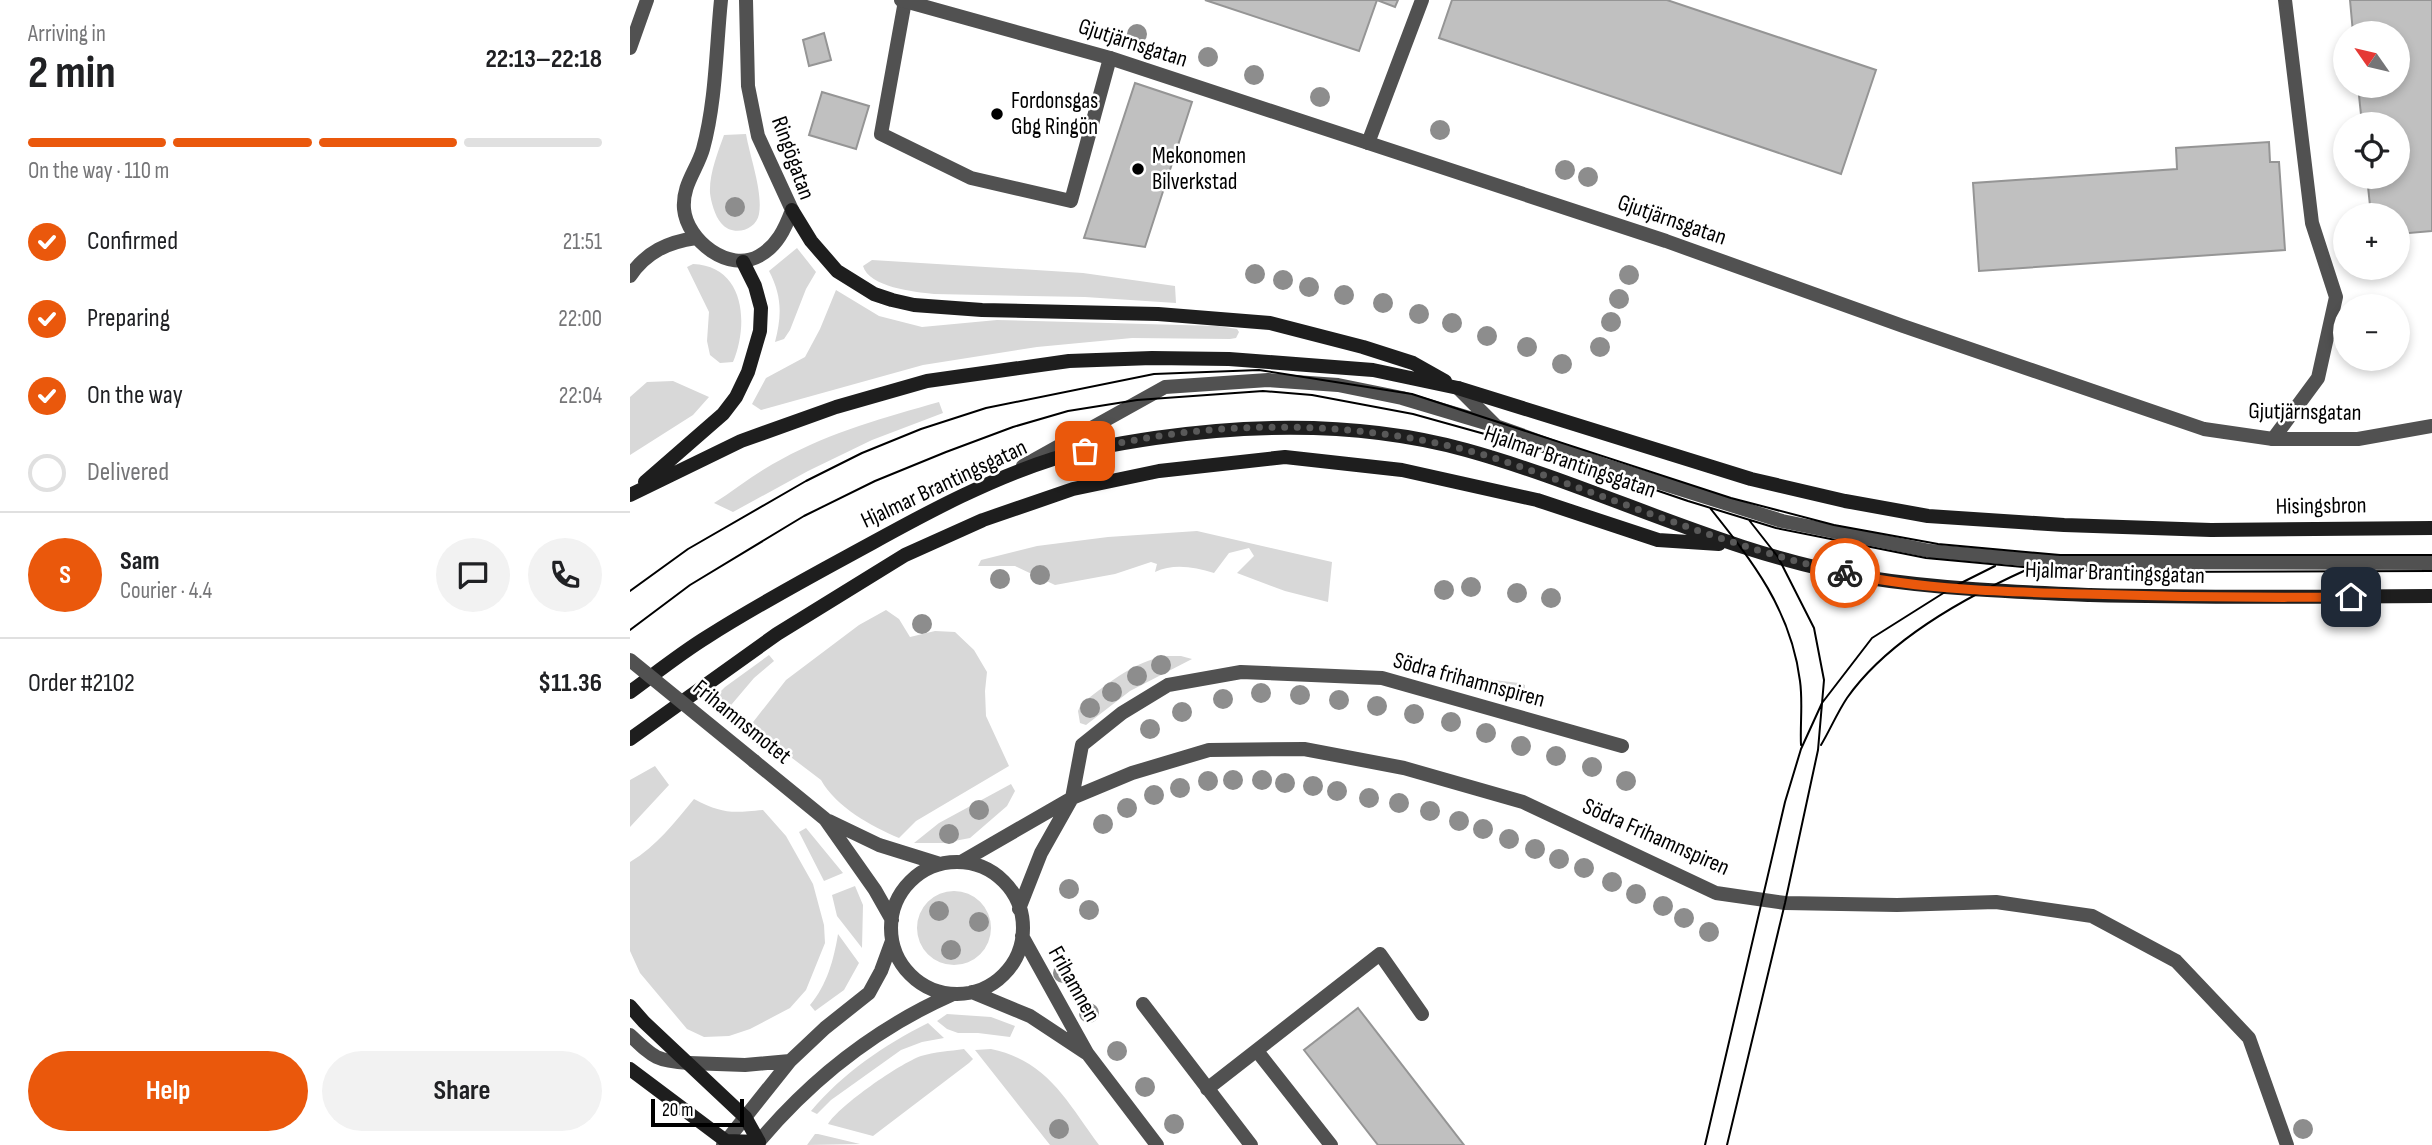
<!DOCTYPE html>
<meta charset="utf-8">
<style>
body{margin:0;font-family:"Sofia Sans Condensed",sans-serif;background:#f2f2f2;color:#202124;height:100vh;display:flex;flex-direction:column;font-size:26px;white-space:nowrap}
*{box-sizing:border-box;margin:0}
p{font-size:23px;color:#757577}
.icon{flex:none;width:38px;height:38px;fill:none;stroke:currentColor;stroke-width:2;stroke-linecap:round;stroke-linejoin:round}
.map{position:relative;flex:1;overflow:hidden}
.side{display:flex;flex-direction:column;background:#fff;width:630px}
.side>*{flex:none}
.needle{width:46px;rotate:304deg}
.buttons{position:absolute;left:1703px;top:21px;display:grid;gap:14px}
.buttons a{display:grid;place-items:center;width:77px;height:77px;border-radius:50%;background:#fff;box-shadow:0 4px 10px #0003;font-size:35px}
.scale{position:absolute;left:21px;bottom:18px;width:93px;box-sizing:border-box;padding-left:7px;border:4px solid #000;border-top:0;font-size:19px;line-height:24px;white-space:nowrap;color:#000;-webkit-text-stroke:5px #fff;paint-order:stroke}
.pin{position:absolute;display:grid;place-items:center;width:60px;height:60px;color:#fff;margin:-30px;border-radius:14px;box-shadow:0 4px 10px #0006}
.courier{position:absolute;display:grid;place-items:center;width:70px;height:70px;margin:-35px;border:5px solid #ea580c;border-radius:50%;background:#fff;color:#222;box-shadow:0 2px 9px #0007}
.summary em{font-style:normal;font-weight:700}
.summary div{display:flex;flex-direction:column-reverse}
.summary{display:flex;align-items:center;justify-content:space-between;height:119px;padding:0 28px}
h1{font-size:46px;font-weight:700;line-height:52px}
.bar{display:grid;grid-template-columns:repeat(4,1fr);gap:10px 7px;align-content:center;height:84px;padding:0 28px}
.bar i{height:9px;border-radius:5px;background:#e0e0e0}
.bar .current{background:#ea580c}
.bar p{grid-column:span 4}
.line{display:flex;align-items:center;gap:18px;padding:0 28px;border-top:2px solid #e0e0e0}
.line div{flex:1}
.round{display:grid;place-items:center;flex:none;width:74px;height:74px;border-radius:37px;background:#f2f2f2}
ol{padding:0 28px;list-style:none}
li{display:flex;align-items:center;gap:21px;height:77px}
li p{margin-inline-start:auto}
li .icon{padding:7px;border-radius:50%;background:#ea580c;color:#fff;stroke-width:4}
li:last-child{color:#757577}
li i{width:38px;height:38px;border:4px solid #e0e0e0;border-radius:50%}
.cta{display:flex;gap:14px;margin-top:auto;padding:14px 28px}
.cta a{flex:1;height:80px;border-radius:42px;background:#ea580c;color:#fff;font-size:28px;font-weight:700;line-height:80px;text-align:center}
.cta a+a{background:#f2f2f2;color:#202124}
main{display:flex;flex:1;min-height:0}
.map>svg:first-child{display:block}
.green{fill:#d8d8d8}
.building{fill:#c0c0c0;stroke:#959595;stroke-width:2}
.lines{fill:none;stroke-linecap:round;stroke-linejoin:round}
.service{stroke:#515151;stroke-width:14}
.minor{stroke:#515151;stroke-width:14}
.tertiary{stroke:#515151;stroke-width:14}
.secondary{stroke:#1e1e1e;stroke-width:14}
.tram{stroke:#000;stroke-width:2}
.minor-bridge{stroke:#515151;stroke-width:14}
.tree{fill:#8d8d8d}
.done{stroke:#595959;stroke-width:7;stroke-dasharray:0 12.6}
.route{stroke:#ea580c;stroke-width:9}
.poi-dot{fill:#000;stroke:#fff;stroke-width:2.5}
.labels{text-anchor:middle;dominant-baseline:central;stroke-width:5;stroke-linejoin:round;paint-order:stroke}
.street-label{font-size:23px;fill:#000;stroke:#fff}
.poi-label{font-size:23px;fill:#000;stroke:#fff;text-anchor:start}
</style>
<main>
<section class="side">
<div class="summary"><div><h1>2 min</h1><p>Arriving in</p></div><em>22:13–22:18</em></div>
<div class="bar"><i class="current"></i><i class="current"></i><i class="current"></i><i></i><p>On the way · 110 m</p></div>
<ol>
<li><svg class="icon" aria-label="check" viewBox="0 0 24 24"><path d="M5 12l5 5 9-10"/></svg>Confirmed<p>21:51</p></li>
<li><svg class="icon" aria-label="check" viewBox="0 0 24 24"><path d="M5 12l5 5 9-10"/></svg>Preparing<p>22:00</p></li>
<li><svg class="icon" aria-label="check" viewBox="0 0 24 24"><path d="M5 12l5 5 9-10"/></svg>On the way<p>22:04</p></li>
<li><i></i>Delivered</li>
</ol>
<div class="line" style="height:126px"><b class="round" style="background:#ea580c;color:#fff">S</b><div><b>Sam</b><p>Courier · 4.4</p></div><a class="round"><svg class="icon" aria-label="chat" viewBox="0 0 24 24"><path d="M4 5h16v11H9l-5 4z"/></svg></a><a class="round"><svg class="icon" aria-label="phone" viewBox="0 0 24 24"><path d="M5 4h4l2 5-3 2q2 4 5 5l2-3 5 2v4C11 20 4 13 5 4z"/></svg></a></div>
<div class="line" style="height:91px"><div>Order #2102</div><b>$11.36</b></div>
<div class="cta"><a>Help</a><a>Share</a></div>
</section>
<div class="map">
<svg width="1802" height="1145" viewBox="0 0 1802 1145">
<rect width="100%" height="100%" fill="#fff"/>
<path class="green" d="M116,134C120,157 133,192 129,214C126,231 102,237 91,223C85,216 81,202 80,193C79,174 88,152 94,135Z
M167,248L186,272L176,289L160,330L154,339L145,342C152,315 152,296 139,271Z
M242,260L453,273L545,286L546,303L455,297L304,294C284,292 239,287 233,266Z
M63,264C115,266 119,324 103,362L90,363L80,355L77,341L79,312L57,267Z
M206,290L249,316L292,327L367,320L588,326L607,329L609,332L606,338L600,339L502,338L407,347L293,365L131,410L122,404L136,378L175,357L190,329Z
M43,381L79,397L63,415L0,455V397L17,382Z
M309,402L313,413L242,440L178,471L103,512L84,503C106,489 128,471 152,459C201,432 256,417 309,402Z
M567,531L702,562L698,602L655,591L607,573L624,556L619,548L599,553L584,573C564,567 544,563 525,572L527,564L521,562L485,574L425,585L385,566H348L351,560L407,546L478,537Z
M256,610L269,619L280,637L305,631L325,632L344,650L357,672L355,691L356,716L379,766L286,821L269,838C241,826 206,807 191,780L120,726L156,680L229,625Z
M139,655L144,661L124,678L96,711L83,699L95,687Z
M536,656H551L562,659L500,691L456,725L450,723L448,711L451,704C476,685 504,661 536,656Z
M847,678L889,683L895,685V690H882L871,694L844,686Z
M25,766L39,785L0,827V780Z
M381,784L385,791L377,806L340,838L314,843H284L309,823Z
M64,799C93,814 101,813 133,810L156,836L183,884L194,925L195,943L176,990L160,1008L120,1029L99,1036L74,1037L57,1029L10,973L0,951V862C27,846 44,823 64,799Z
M176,828L213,873L194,881L169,832Z
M225,886L233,905L232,948L207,916L202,895Z
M287 928a37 37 0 1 1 74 0a37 37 0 1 1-74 0Z
M208,934L229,963L214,990L185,1011L180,1005C197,985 204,959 208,934Z
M317,1014L361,1017L385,1026L380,1037L348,1033H328L317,1029L307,1021Z
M298,1023L314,1038L292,1042L271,1050L201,1100L187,1114L181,1111C213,1073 254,1045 298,1023Z
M334,1049L343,1059L339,1063L243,1136L198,1124C210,1105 269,1064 291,1056C304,1052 320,1051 334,1049Z
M361,1049C418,1061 437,1102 469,1145H420L345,1050Z
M185,1134H188L230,1144L177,1145Z"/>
<path class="building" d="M575,0H768L765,7L747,0L729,51Z
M822,0H1037L1246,70L1211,174L809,38Z
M1720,0H1802V231L1768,234V215H1741L1737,177H1768V124H1732L1728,86H1768V33H1723Z
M194,33L201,60L179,66L173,40Z
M505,83L562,102L515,247L454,238Z
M192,92L239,106L226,149L179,135Z
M1639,142L1640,162H1649L1655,250L1349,271L1343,183L1547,169L1546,148Z
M728,1008L834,1145H748L674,1050Z"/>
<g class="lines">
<path class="service" d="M275,1L251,134L341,178L441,201L480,58
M0,48L17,0
M738,143L792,0
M828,388L865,425
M1643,439L1688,378L1706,297L1682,223L1655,0
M393,466L535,387L638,380L708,385L772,398L866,426L977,466L1152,521L1300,551L1427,562L1802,563
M513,1004L621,1145
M0,1035C23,1057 26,1061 59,1063
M627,1051L701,1145
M577,1089L750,954L792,1014"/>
<path class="minor" d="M271,0L480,58L1036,241L1273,326L1574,429L1643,439H1728L1802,426
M0,276C16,252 38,242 66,238
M124,761L195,819L245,890L262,920
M199,821L249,845L310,864
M331,862L442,798L502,773L579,750L674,749L774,768L893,802L1086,893L1155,903L1267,905L1366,902L1462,916L1546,961L1619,1038L1657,1145
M261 928a66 66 0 1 1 132 0a66 66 0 1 1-132 0Z
M389,909L411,853L442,798L452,745L492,713L538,685L611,672L752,678L992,746
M392,936L457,1053L527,1145
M342,992L400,1016L456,1053
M59,1063L115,1065L160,1061
M93,1145L160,1061L195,1028L239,993L251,971L262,941
M126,1145C180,1080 246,1028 323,994"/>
<path class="tertiary" d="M91,0C86,49 86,101 73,149C67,170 52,185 54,209C57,241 99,273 129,256C147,246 155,229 162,210L128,136L118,86L116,0"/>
<path class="secondary" d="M162,210L181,241L207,271L244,294L262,300L284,305L352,310L528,314L640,323L733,347L783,363L815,381
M15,482L93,414L106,397L118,372L130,331L131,308L125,286L113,262
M0,495L111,441L206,407L297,381L439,361L522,358L599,359L743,370L828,388L1121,479L1215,501L1298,516L1434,525L1581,530L1802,528
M0,692C26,673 51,653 77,637C130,603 187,573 242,543C300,511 360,479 423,459C456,449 491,443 525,438C629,423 734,422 836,450C970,487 1095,554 1233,577C1308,589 1385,592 1460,595C1574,598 1688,597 1802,596
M0,739L147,634L275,555L353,520L443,489L529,471L655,457L772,470L907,500L1028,540L1089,544
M0,1006L14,1022L115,1117L129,1142
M0,1069L96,1141L129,1142"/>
<path class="tram" d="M1080,508C1123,562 1161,610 1170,681C1173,702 1170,724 1171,745
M0,591L58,549L176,481L232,453L291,429L356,408L524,374L629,370L782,394L1101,498L1204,525L1308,544L1430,555H1802
M0,630L60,585L174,516L245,481L316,452L383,427L438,411L507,400L633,391L682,395L783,414L887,443L1058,501L1146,528L1296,558L1427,570L1519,572L1802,571
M1191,745C1200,730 1207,713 1217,698C1257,641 1334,598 1396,570
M1075,1145L1155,802L1171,749L1192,703L1242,638L1323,587L1365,566
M1097,1145L1155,903L1188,750L1194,680L1184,628L1148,557L1119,520"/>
<path class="minor-bridge" d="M0,660L124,761"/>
</g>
<g class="tree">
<circle cx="507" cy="34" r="10"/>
<circle cx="578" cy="57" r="10"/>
<circle cx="624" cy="75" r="10"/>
<circle cx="690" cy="97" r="10"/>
<circle cx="810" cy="130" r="10"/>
<circle cx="935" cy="170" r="10"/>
<circle cx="958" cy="177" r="10"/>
<circle cx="105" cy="207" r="10"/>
<circle cx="625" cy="274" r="10"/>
<circle cx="999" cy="275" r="10"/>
<circle cx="653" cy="280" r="10"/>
<circle cx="679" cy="287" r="10"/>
<circle cx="714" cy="295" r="10"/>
<circle cx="989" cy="299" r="10"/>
<circle cx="753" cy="303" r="10"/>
<circle cx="789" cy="314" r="10"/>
<circle cx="981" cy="322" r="10"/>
<circle cx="822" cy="323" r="10"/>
<circle cx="857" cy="336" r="10"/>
<circle cx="897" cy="347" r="10"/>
<circle cx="970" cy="347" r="10"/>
<circle cx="932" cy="364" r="10"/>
<circle cx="410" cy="575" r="10"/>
<circle cx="370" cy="579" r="10"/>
<circle cx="841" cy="587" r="10"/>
<circle cx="814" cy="590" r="10"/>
<circle cx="887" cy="593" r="10"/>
<circle cx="921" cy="598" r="10"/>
<circle cx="292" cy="624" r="10"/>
<circle cx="531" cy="665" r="10"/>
<circle cx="507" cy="676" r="10"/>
<circle cx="482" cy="692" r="10"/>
<circle cx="631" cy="693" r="10"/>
<circle cx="670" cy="695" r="10"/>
<circle cx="593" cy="699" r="10"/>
<circle cx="709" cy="700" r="10"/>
<circle cx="747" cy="706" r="10"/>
<circle cx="460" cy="708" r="10"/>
<circle cx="552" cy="712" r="10"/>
<circle cx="784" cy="714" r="10"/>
<circle cx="821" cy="722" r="10"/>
<circle cx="520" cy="729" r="10"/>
<circle cx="856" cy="733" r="10"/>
<circle cx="891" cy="746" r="10"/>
<circle cx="926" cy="756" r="10"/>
<circle cx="962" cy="767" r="10"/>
<circle cx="603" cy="780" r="10"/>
<circle cx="632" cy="780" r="10"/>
<circle cx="578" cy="781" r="10"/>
<circle cx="996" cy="781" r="10"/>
<circle cx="655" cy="783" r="10"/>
<circle cx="683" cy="786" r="10"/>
<circle cx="550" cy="788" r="10"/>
<circle cx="707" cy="791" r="10"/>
<circle cx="524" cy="795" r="10"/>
<circle cx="739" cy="798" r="10"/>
<circle cx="769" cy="803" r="10"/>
<circle cx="497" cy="808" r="10"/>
<circle cx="349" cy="810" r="10"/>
<circle cx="800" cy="811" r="10"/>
<circle cx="829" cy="821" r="10"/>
<circle cx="473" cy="824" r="10"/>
<circle cx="853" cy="829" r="10"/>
<circle cx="319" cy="834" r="10"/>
<circle cx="879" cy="839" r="10"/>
<circle cx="905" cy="849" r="10"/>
<circle cx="929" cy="859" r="10"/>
<circle cx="954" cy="868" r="10"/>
<circle cx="982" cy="882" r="10"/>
<circle cx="439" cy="889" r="10"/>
<circle cx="1006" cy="894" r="10"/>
<circle cx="1033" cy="906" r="10"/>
<circle cx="459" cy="910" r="10"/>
<circle cx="309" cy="911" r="10"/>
<circle cx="1054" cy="918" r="10"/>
<circle cx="349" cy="922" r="10"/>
<circle cx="1079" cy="932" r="10"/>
<circle cx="321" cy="950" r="10"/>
<circle cx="433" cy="973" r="10"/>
<circle cx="459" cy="1013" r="10"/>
<circle cx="487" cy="1051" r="10"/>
<circle cx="515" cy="1087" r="10"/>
<circle cx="544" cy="1124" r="10"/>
<circle cx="429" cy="1129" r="10"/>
<circle cx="1673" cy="1129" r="10"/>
</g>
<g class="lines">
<path class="done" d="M455,451C575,420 712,419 832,449C877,460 920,478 963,493C1046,523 1128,554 1215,573"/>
<path class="route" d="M1215,573C1293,590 1375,592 1454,594C1543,597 1632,598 1721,597"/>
</g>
<g class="poi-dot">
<circle cx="367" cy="114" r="7"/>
<circle cx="508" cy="169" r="7"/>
</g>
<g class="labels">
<g class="street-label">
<text transform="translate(503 43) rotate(18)">Gjutjärnsgatan</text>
<text transform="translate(163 158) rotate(70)">Ringögatan</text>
<text transform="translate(1042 220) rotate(19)">Gjutjärnsgatan</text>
<text transform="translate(1675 412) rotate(1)">Gjutjärnsgatan</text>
<text transform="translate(940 462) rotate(19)">Hjalmar Brantingsgatan</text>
<text transform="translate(314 484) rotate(-25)">Hjalmar Brantingsgatan</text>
<text transform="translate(1691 506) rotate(-1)">Hisingsbron</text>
<text transform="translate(1485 573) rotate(2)">Hjalmar Brantingsgatan</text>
<text transform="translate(839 680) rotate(15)">Södra frihamnspiren</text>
<text transform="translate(112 722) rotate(39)">Frihamnsmotet</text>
<text transform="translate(1026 837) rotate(24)">Södra Frihamnspiren</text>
<text transform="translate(444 984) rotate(61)">Frihamnen</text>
</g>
<g class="poi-label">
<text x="381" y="101">Fordonsgas<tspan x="381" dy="26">Gbg Ringön</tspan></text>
<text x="522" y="156">Mekonomen<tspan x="522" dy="26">Bilverkstad</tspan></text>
</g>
</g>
</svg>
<div class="buttons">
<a><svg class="needle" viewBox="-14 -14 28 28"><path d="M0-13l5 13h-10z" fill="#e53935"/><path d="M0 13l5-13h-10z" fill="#757577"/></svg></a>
<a><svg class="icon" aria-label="locate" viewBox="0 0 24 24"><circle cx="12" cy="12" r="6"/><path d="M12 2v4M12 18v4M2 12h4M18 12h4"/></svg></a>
<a>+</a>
<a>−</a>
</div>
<div class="scale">20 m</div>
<div class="pin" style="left:455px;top:451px;background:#ea580c"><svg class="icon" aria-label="bag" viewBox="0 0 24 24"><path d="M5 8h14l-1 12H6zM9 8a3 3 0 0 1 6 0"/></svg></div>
<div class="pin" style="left:1721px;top:597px;background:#1f2937"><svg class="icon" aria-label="home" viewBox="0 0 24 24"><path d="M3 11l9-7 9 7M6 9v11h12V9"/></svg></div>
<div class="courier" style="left:1215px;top:573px"><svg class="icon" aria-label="bike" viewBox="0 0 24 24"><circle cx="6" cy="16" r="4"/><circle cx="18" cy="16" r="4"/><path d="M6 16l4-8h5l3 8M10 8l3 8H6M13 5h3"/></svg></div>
</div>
</main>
